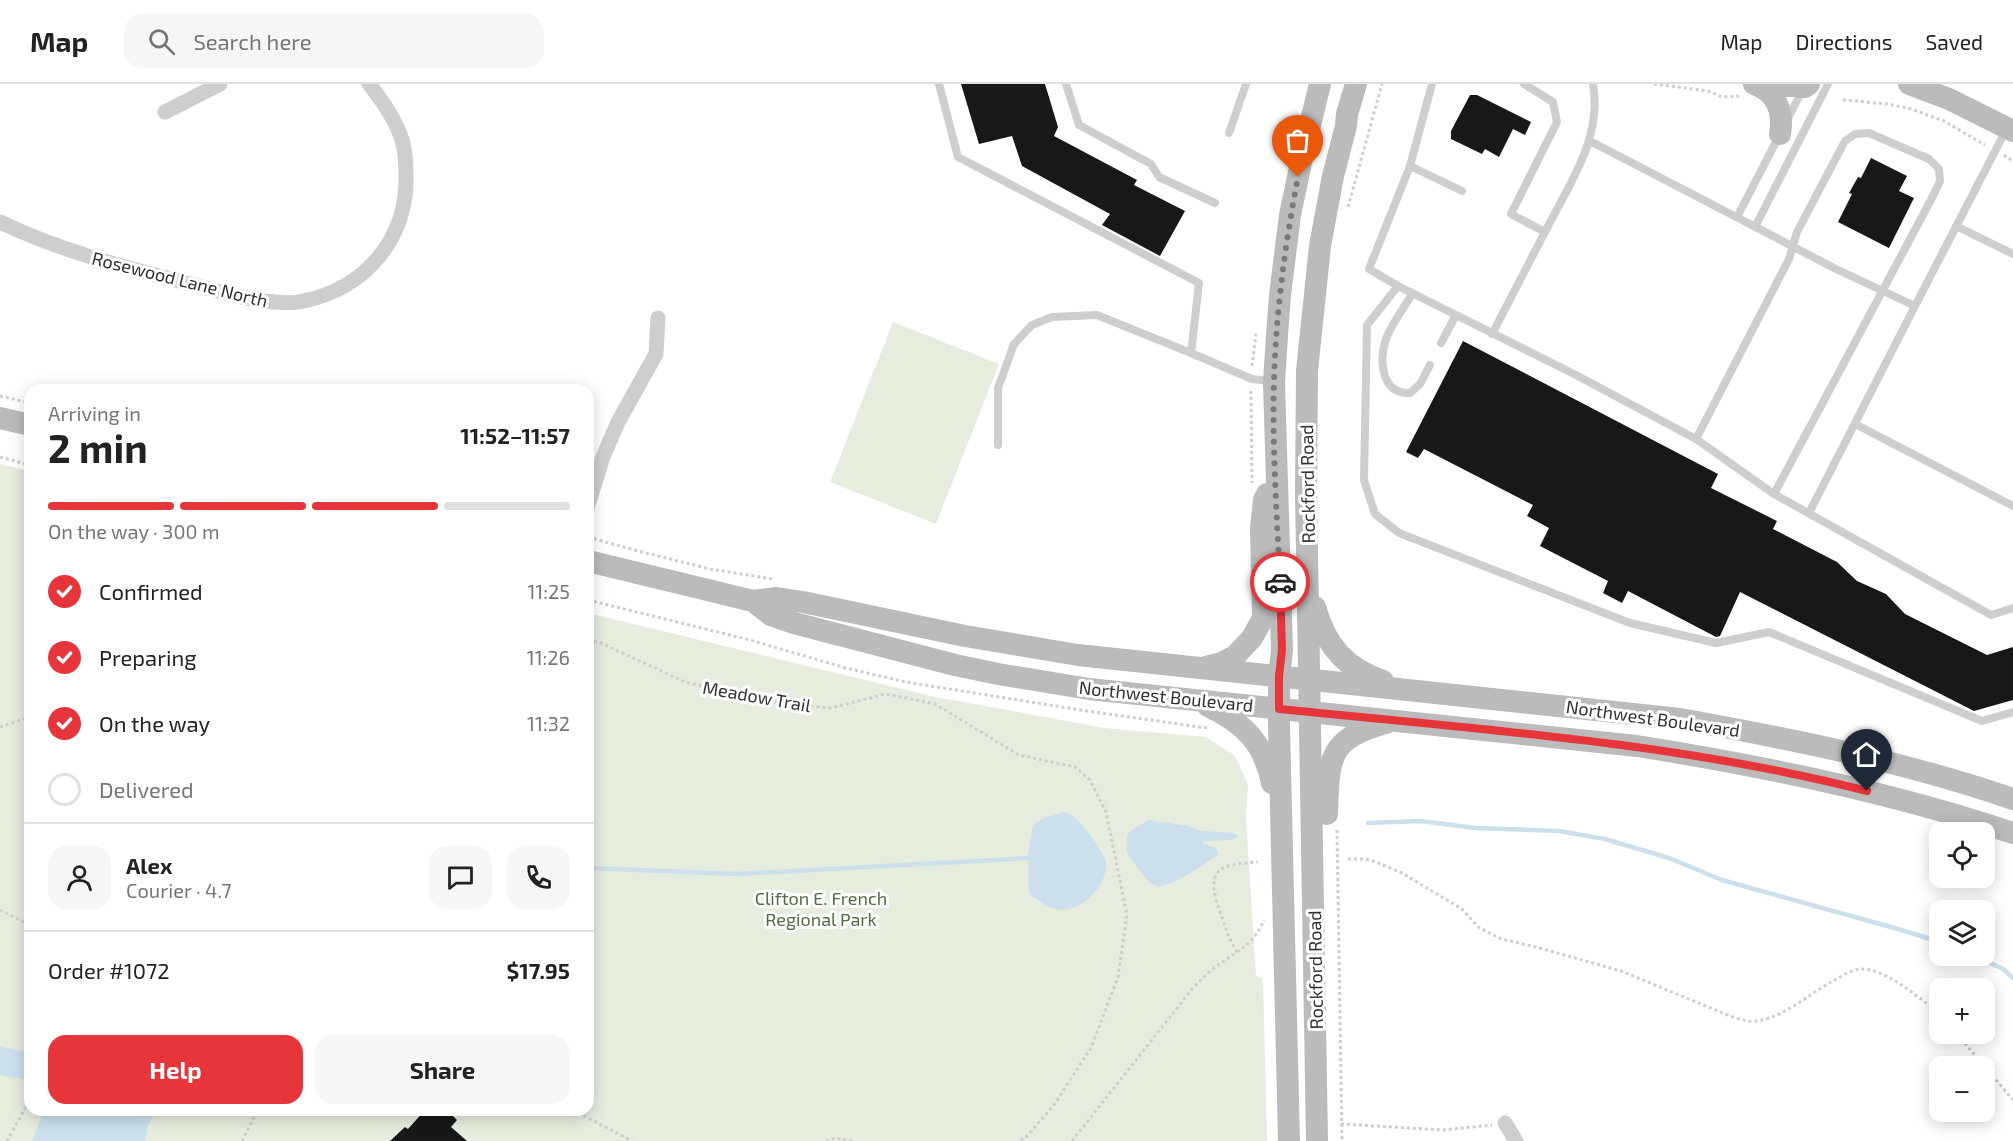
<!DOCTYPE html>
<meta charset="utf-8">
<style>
body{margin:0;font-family:"Exo 2",sans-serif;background:#f6f6f6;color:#222;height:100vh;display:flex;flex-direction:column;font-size:22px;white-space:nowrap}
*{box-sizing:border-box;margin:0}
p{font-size:20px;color:#767676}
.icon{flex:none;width:33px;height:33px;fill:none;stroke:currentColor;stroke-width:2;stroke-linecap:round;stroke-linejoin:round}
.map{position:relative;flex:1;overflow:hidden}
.sheet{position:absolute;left:24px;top:300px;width:570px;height:732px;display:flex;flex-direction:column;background:#fff;border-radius:18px;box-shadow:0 3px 15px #0003}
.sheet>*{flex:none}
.fabs{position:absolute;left:1929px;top:738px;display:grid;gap:12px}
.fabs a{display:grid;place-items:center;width:66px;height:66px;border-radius:12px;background:#fff;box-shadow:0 3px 15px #0003;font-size:30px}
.pin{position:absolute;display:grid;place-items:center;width:51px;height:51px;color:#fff;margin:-62px -26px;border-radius:50% 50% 50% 0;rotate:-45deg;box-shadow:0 0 6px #0007}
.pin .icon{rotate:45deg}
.courier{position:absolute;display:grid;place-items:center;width:60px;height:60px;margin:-30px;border:4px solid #e6353b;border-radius:50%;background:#fff;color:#222;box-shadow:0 2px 8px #0007}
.headline em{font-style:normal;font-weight:700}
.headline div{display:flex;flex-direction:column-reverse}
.headline{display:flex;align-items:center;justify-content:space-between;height:102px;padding:0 24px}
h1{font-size:39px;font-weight:700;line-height:45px}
.bar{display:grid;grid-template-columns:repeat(4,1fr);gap:9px 6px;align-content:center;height:72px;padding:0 24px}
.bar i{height:8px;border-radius:4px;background:#e0e0e0}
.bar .on{background:#e6353b}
.bar p{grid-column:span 4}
.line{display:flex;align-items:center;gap:15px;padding:0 24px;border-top:2px solid #e0e0e0}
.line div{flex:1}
.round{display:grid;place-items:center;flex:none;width:63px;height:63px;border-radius:18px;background:#f6f6f6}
ol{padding:0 24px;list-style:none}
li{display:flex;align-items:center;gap:18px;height:66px}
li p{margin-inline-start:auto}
li .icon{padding:6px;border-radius:50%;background:#e6353b;color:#fff;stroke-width:4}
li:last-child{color:#767676}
li i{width:33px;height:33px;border:3px solid #e0e0e0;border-radius:50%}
.cta{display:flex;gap:12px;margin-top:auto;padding:12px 24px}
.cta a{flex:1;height:69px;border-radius:18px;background:#e6353b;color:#fff;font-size:24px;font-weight:700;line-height:69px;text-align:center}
.cta a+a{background:#f6f6f6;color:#222}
header{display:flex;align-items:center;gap:36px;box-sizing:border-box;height:84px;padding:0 30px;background:#fff;border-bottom:2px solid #e0e0e0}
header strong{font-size:28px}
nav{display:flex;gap:33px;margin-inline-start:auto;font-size:21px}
.search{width:420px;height:54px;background:#f6f6f6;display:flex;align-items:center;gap:15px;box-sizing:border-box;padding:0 21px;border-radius:18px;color:#767676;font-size:22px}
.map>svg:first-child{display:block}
.green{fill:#e6eddf}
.water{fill:#cbdfed}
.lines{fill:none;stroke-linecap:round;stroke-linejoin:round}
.stream{stroke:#cbdfed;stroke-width:4.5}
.river{stroke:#cbdfed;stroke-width:28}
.building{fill:#181818}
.path{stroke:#cecece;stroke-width:3;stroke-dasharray:3 3;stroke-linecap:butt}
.lane{stroke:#cecece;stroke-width:8}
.street{stroke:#cecece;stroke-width:15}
.secondary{stroke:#bbb;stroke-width:22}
.done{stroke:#797979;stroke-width:6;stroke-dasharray:0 10.8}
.route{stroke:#e6353b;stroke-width:8}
.labels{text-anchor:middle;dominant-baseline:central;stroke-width:6;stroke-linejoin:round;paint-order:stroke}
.street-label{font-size:18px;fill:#313131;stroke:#fff}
.park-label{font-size:18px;fill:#526d3d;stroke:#fff}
</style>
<header>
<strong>Map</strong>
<div class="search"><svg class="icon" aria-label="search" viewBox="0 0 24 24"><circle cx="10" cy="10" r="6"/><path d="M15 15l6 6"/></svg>Search here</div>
<nav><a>Map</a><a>Directions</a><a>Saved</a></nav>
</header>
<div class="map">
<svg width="2013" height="1057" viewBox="0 0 2013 1057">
<rect width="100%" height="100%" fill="#fff"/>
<path class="green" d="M893,238L999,280L936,440L830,398Z
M0,380L30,387V1026H588V529L931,612L1105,644L1206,653L1235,672L1248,700L1246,735L1256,892L1263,894L1267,1057H0Z"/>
<path class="water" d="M1065,728C1069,730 1074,732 1077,735C1084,742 1105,770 1106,778C1108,801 1084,825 1062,826C1050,826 1038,816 1029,810L1028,770L1033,741L1045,733Z
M1148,736L1188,742L1202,747L1233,749L1238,753L1232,756L1203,757V760L1216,764L1219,770C1209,778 1168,805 1157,802C1148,800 1143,790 1137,783C1126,770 1125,766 1128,749Z
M44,1026H156L148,1042L145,1057H32Z"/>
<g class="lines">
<path class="stream" d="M1368,739L1421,737L1475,744L1559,747L1605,755L1669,774L1722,796L1898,845L1940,858
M588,784L738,790L1032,774
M1975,872L2003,885L2013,894"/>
<path class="river" d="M0,977L30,982"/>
</g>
<path class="building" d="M961,0H1045L1058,43L1054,52L1137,96L1134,101L1185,127L1160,172L1102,141L1110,130L1022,82L1012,52L979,60Z
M1470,11H1477L1531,38L1525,51L1513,45L1499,73L1485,65L1482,70L1451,55V47Z
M1871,74L1907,92L1899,107L1914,114L1889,164L1838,138L1852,110L1849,109L1858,93L1861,94Z
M1463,257L1718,390L1711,404L1777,437L1773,445L1837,478L1857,497L1886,510L1905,530L1987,571L2013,563V616L1974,627L1740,508L1720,552L1716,553L1628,507L1622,519L1603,509L1608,497L1540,462L1549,444L1527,432L1533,421L1424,365L1418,374L1406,368Z
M425,1026H447L457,1036L451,1043L467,1057H390L405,1043L408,1045Z"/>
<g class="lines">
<path class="path" d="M1654,0L1708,7L1722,13L1739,12
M1843,16L1888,20L1911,25L1944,37L1985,61
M2004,71L2013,77
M1348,123L1382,0
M1252,282L1256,250
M1251,307L1252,399
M0,312L30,319
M0,373L30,381
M588,453L638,467L710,485L773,495
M588,516L750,556L846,584L906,598L1087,627L1207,644
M588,556L601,559L685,598L764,617L830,624L886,610L935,620L1019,671L1075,683L1090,696L1106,728L1127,831L1118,893L1091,964L1054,1021L1026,1053L1019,1057
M0,643L30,633
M1337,746L1342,1057
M1348,775H1366L1376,778L1402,789L1462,825L1478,843L1501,855L1536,863L1621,887L1730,932C1736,934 1742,936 1748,937C1775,940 1808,911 1831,898C1840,893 1850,886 1861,885C1885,884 1923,916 1940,931
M0,826L30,841
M1237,868C1250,860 1258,850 1264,836
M1957,950L2013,1016
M573,1026L632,1057
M1341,1040L1443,1046L1492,1041
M7,1057L30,1015
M242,1057L258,1026
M826,1057L835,1054L853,1057
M1072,1057L1193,904L1211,886L1237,868C1229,856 1225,842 1220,828C1205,786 1217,780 1258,778"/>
<path class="lane" d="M939,0L958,73L1199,199L1191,269L1252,295L1270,297
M1066,0L1079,41L1151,80L1159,93L1215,119
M1432,0L1410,82L1369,185L1398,202L1367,241L1364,396L1375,430L1399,449L1630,539L1716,559L1769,548L1982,637L2013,628
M1524,0L1553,18L1557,38L1511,130L1545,148C1568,102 1603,54 1593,0
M1787,36L1802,7
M1229,49L1246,0
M1590,57L1836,185L1915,222L2006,46
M1410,82L1462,107
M1737,133L1779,52
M1956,142L2013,170
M1755,143L1828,0
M1398,202L1576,291L1696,355L1774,410L1991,531L2013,524
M1412,210C1404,224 1392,239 1386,255C1379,277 1381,310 1410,309L1420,300L1430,281
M1492,250L1545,148
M1441,259L1456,231
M1855,340L2013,422
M1696,355L1789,175L1797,148L1845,57L1855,50L1869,49L1929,75L1939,85L1940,97L1933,112L1774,410
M998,361V304L1014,260L1032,241L1052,233L1097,231L1191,269
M1809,429L1915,222"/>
<path class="street" d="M165,28L220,0
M0,138C77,175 162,192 245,214C264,217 285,221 304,217C366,204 408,154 406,90C406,78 405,62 400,50C393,32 381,15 369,0
M588,421L603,373L618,338L656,270L658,234
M1505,1039L1516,1057"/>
<path class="secondary" d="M1754,0C1776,8 1784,27 1780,50
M1768,0L1805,3L1809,0
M1909,0L1949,15L2013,47
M0,334L30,341
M588,477L753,517L777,514L803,518L965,552L1078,571L1680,635C1792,655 1905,678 2013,715
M753,517L771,531L794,539L955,581L998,590L1089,605L1637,662C1764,682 1891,708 2013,749
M1315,523C1326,562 1345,584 1383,597
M1206,583L1222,579L1235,572L1252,554L1263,534L1261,444L1264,416L1267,410
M1208,622C1244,639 1264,659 1272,699
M1327,730C1329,675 1327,655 1386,639
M1289,1057L1279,642V592L1282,566L1274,298L1277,252L1280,211L1290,131L1302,74L1320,0
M1317,1057L1306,409L1307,287L1320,162L1333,92L1346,42L1347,30L1356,0"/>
</g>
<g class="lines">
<path class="done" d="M1280,498C1277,432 1272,364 1274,297C1276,229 1285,160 1298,93"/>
<path class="route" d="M1280,498L1282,566L1279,592V625C1476,645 1675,658 1867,707"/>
</g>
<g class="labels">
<g class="street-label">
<text transform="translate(180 195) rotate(14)">Rosewood Lane North</text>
<text transform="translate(1307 400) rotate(-91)">Rockford Road</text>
<text transform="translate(757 612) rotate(10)">Meadow Trail</text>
<text transform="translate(1166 612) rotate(6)">Northwest Boulevard</text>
<text transform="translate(1653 634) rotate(8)">Northwest Boulevard</text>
<text transform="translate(1315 886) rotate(-91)">Rockford Road</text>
</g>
<g class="park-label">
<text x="821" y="814">Clifton E. French<tspan x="821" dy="21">Regional Park</tspan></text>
</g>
</g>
</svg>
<div class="fabs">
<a><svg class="icon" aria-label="locate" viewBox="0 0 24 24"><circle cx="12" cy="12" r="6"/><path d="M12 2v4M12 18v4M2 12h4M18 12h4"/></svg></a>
<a><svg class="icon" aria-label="layers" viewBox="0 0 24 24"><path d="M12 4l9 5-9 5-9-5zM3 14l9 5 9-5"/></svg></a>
<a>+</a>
<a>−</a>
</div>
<div class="pin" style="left:1298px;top:93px;background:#ea580c"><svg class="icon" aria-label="bag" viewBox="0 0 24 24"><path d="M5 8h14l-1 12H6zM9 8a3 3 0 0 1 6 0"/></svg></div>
<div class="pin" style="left:1867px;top:707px;background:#1f2937"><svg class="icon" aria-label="home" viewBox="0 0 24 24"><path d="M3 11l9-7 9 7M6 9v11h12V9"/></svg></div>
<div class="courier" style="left:1280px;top:498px"><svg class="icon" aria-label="car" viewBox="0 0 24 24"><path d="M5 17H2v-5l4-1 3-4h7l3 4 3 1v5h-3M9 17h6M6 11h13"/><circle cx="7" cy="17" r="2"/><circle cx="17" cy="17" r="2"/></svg></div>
<section class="sheet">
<div class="headline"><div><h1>2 min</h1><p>Arriving in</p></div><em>11:52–11:57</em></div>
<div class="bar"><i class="on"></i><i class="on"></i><i class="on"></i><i></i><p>On the way · 300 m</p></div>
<ol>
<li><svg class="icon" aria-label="check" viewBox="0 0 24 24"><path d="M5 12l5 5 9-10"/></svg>Confirmed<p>11:25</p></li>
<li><svg class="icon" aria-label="check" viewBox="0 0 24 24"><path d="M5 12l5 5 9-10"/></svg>Preparing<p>11:26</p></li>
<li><svg class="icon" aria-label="check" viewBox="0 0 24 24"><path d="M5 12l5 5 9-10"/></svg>On the way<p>11:32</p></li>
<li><i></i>Delivered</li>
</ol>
<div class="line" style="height:108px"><a class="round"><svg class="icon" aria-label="person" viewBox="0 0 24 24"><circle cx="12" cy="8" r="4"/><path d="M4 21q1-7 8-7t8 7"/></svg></a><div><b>Alex</b><p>Courier · 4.7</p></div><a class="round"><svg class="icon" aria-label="chat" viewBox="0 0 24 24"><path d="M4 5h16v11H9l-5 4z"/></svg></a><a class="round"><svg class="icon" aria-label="phone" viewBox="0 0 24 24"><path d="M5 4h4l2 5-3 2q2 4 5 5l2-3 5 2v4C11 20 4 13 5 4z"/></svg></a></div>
<div class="line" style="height:78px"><div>Order #1072</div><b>$17.95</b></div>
<div class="cta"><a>Help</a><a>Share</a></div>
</section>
</div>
